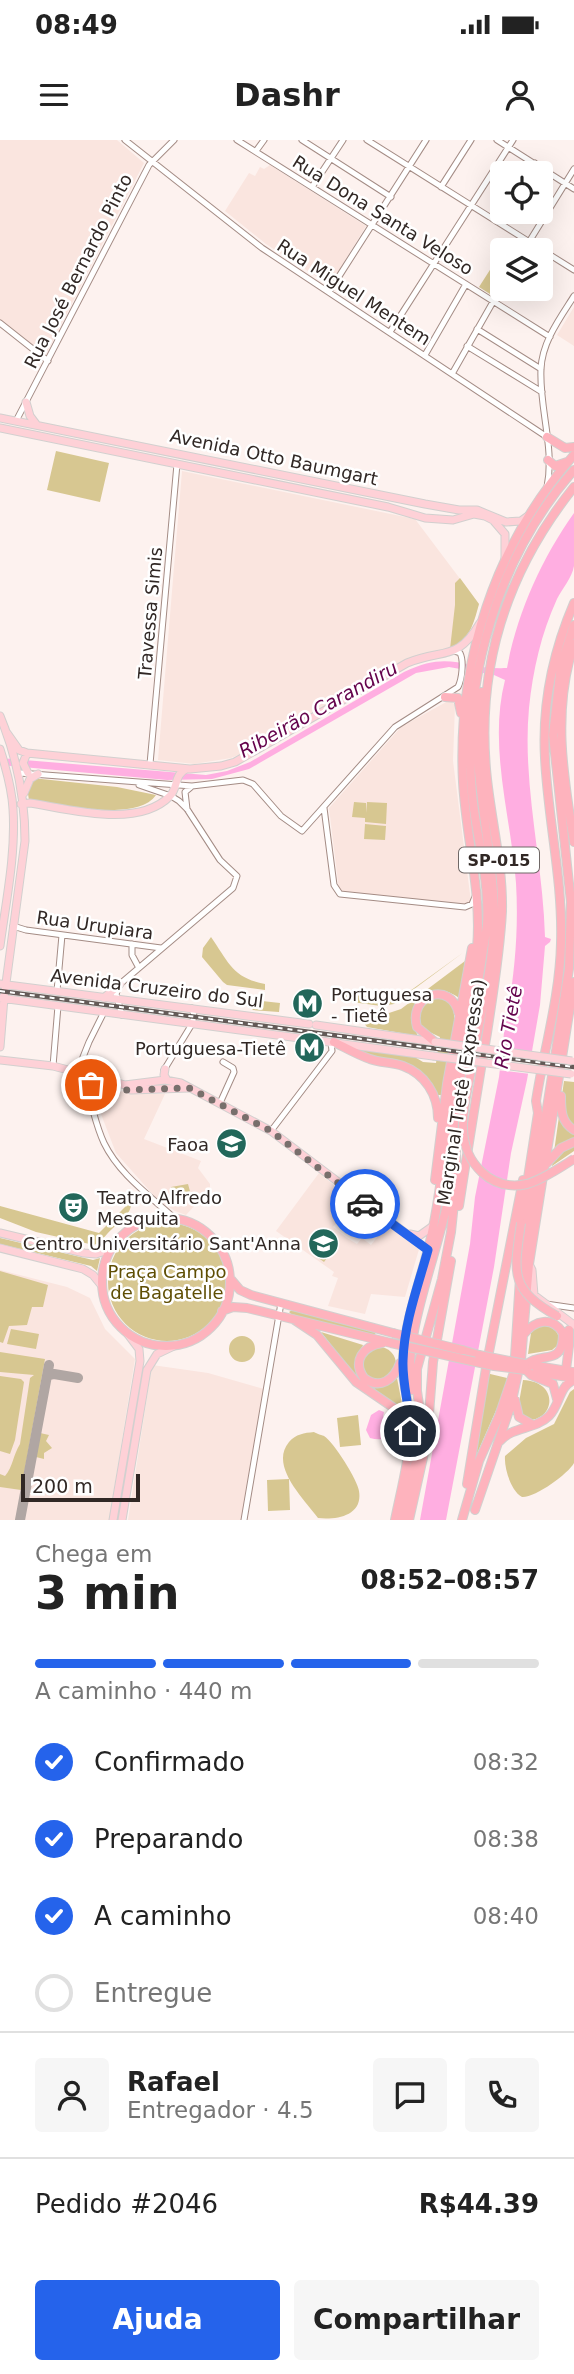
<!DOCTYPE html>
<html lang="pt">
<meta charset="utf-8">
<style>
body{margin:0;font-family:"DejaVu Sans",sans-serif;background:#f6f6f6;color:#222;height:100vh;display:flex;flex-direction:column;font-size:26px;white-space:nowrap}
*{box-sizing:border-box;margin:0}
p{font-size:23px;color:#767676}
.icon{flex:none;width:38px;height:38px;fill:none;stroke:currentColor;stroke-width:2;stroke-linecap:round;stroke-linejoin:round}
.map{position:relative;height:1380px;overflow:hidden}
.panel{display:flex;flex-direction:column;background:#fff;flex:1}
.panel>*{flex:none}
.tools{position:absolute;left:490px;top:21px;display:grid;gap:14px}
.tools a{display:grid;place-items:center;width:63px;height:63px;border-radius:7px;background:#fff;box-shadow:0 7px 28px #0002;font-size:35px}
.scale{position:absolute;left:21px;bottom:18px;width:119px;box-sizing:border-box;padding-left:7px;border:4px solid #312825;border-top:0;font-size:19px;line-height:24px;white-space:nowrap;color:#312825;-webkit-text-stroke:5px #fff;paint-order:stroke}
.pin{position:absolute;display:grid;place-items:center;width:60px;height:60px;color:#fff;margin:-30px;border:4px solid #fff;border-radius:50%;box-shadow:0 2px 7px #0007}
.courier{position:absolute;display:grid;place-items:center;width:70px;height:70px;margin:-35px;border:5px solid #2563eb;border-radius:50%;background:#fff;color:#222;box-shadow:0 2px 9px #0007}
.headline em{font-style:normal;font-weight:600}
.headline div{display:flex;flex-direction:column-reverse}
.headline{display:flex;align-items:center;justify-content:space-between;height:119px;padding:0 35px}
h1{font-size:46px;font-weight:600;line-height:52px}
.bar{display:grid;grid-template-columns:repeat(4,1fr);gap:10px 7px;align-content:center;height:84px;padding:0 35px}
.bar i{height:9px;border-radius:5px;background:#e0e0e0}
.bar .current{background:#2563eb}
.bar p{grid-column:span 4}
.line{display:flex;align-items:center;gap:18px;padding:0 35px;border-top:2px solid #e0e0e0}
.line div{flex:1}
.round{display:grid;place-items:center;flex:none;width:74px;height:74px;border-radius:7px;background:#f6f6f6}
ol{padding:0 35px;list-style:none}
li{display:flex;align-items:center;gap:21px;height:77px}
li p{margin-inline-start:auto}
li .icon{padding:7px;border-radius:50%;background:#2563eb;color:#fff;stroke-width:4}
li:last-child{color:#767676}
li i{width:38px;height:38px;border:4px solid #e0e0e0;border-radius:50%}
.cta{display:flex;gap:14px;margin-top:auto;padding:14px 35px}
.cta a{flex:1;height:80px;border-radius:7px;background:#2563eb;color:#fff;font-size:28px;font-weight:600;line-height:80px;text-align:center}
.cta a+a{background:#f6f6f6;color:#222}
.status{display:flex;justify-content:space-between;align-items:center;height:49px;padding:0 35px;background:#fff;direction:ltr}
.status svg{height:19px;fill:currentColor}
header{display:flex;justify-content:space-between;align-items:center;height:91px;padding:0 35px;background:#fff;font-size:32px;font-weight:600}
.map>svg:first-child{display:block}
.built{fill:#fae5df}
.green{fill:#d7c791}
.water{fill:#ffaee1}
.pier{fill:#fdf2ef}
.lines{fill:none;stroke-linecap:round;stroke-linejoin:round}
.taxiway{stroke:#b0a6a3;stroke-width:10}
.minor-casing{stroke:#a48c85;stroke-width:7}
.major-casing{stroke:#d2d0cf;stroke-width:9}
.highway-casing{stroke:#d2d0cf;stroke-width:10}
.minor{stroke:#fff;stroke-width:5}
.major{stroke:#fed1d7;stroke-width:7}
.highway{stroke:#feb3bd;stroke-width:8}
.rail-casing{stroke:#635a57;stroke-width:4.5}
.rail{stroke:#fff;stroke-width:2;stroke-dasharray:5;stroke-linecap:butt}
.major-bridge-casing{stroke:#d2d0cf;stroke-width:9;stroke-linecap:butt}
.highway-bridge-casing{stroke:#d2d0cf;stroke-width:10;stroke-linecap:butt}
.major-bridge{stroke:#fed1d7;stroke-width:7}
.highway-bridge{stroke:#feb3bd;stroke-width:8}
.done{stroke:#786f6c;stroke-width:7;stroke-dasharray:0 12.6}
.route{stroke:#2563eb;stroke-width:9}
.labels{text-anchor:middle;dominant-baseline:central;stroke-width:5;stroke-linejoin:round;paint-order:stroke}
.shield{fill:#fff;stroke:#6f6866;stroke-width:2}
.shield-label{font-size:16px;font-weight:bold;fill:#312825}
.street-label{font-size:18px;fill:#312825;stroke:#fff}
.poi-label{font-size:18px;fill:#312825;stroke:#fff;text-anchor:end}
.park-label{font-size:18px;fill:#5f4e04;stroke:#fff}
.water-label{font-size:19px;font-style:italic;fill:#64034c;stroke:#fff}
</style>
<div class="status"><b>08:49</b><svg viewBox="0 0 49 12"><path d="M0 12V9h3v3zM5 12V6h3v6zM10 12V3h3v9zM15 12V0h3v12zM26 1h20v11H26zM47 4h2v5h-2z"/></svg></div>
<header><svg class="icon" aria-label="menu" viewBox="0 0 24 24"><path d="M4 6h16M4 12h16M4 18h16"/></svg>Dashr<svg class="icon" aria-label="person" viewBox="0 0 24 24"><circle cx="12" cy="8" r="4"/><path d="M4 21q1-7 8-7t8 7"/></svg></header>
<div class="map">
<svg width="574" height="1380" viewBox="0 0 574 1380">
<rect width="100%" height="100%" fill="#fdf2ef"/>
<path class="built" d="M0,0H117L144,23L43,220L0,186Z
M270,25L366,86L330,145L266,104L225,71L249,33L255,36L260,27L264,29Z
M574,167V206L557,195Z
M182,331L415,379L479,464L469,495L457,507L409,518L257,607L231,618L194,624L158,620Z
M448,561H451L455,565L453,621L471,762L467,765L343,752L339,750L329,668L401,587Z
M94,947L132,953L165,954L144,999L201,1021L198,1028L210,1044V1049L186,1075L175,1071L156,1058L116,1013L94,956Z
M319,1033L355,1062L333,1087L347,1098L357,1104L362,1098L371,1105L387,1084L420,1106L405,1157L371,1154L365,1174L328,1166L338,1138L332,1136L334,1132L276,1091Z
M0,1130L67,1147L90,1158L105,1189L135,1219L109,1380H0Z
M152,1225L208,1233L264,1249L241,1380H128Z"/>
<path class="green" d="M495,122L502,127V138L490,154L479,147Z
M56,311L109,323L100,362L47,350Z
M460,438L479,464C473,486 470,498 450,509L455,465V443Z
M32,638L117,647L156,655C137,683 60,664 29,660L27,648Z
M354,662L366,663V673L367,662L387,663L386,684L365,682V678L352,677Z
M365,684L386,686L385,700L364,699Z
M211,797C229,823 233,838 265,844V850L227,845L223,842L202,817L203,808Z
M464,812L394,864L381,866L352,862L341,857L342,854L393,859L403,856Z
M465,821L459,858C429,836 401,865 418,896L367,887L354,871L386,874L401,869Z
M432,858C438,858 444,858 449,861C463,873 445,936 442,955H438L428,940L358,910L413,916L423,922L436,923L440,897L423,889C416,875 421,866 432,858Z
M262,861L280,863L279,872L252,870Z
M564,941L574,942V1011L552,1026Z
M188,1044L191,1055L173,1058L171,1047Z
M130,1055C136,1071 122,1079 112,1089C105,1095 103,1101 94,1105L36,1092L0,1078V1066L99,1093L125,1067Z
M108 1142a59 59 0 1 1 118 0a59 59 0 1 1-118 0Z
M329,1094L339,1102L324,1122L313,1114Z
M0,1098L93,1120L100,1118L97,1131L91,1126L0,1104Z
M0,1131L48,1145L43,1167H32L27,1185L9,1186L3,1203L0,1202Z
M292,1170L375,1190L376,1193L373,1195L292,1175L289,1172Z
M540,1185C552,1186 560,1190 559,1204L552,1210L528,1214L531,1193Z
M11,1189L39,1194L36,1209L7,1204Z
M321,1192L363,1205C357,1219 353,1228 363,1240L388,1244L397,1238L405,1279L359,1241Z
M229 1209a13 13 0 1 1 26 0a13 13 0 1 1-26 0Z
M362 1224a17 17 0 1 1 34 0a17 17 0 1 1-34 0Z
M0,1212L45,1219L21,1350L0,1347V1334L5,1336C13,1327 13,1315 20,1304L30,1238L34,1235L0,1232Z
M486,1233L507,1238L505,1250L476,1316Z
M0,1236L21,1239L24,1242L15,1300L10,1314L0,1311Z
M523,1240C563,1242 553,1286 523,1279L518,1268Z
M574,1249V1323C568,1334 535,1358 522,1357C511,1351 504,1328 505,1316L526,1298L554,1284L570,1252Z
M358,1275L361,1305L340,1307L337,1278Z
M314,1292C315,1293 324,1296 324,1296C334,1302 358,1341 359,1351C363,1375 338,1380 318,1378C304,1359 269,1326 289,1302C296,1294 304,1293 314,1292Z
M40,1293L49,1295L46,1301L52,1308L44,1313V1319L36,1317Z
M289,1339L290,1370L268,1371L267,1340Z"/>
<path class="water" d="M574,373C574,390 574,409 574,426C572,438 562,449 557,459C541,494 533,530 529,568C522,644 543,721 545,797L551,799L550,802L545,806L540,865L527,940L511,1013L494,1127L446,1380H420L470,1104L475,1057L499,937L504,893L499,889L505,888C514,840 519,793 516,743C511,676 488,607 505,540L494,535L449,527L416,533L249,629L212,639L167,640L0,625V618L206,635L227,631L250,622L404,532C451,509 463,530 507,528C517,473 542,418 574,373Z
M379,1270L384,1272L383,1277L390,1276L395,1290C389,1299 380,1301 370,1298L366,1290L371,1275Z"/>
<path class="pier" d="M499,907L535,912L531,934L496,930Z"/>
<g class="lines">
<path class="taxiway" d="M50,1235L54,1234L78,1238
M20,1380L49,1225"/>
<defs>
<path id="minor" d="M125,0L262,108L547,297
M237,0L550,197
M302,0L391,57
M367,0L574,130
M497,0L574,49
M256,11L264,0
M528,33L535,23
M312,47L343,0
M441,47L471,0
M497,82L504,72
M524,110L574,29
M329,152L426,0
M0,183L48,221
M477,189L541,229
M390,192L513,0
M467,206L542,252
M425,215L466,144
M452,234L502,146
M16,281L149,25L174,0
M547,347C555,308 539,268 541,229C542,202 560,178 574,156
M150,624L177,324
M19,633L192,646L243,640L253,644L281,676L302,691L395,587L458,547C462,539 464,521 460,513L454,511
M324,668L334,745L340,754L465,767L472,764L475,757
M187,669L185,652L191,647
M13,786L26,790L161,808
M132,804V815L139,828
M57,851L62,795
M104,872L89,902L77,932C79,939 84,944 87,951C93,968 96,986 104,1003C119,1034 149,1055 174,1078
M122,875L116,854L120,844L233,748L237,736L220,720L187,669L179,661L171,656L139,645
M53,926L58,866
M164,930L192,884L194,876L192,868
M88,953L95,942
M220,963L234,932L233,928L223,922
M271,991L332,911L331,902
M546,1164L574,1168
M244,1380L281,1163"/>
<path id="major" d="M26,262L30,276L36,284
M0,278L425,364L459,370H477L506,382L521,381L528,376
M0,288L388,367L425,378L453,380L474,374L485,376L493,380L505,394V420
M0,576C17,617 25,657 25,701L4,858L0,907
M7,593L19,610L27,613L190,629L221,626L235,622L258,609L407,523C444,508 457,522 480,483
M0,609C6,628 12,649 13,669C16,714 6,761 0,806
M27,613L23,623L28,633
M24,653L30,639L38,634
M21,664L30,663C69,669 138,689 170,656C178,648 174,635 186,629
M0,844L309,884
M0,858L307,899
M104,858L120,844
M316,885L435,902
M314,900L433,916
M0,920L53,926L125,945L165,940L181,943L271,991L428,1110
M165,929L164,935L167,940
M131,950L189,948
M0,1093L84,1113L96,1114L111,1109
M410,1094L419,1096L433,1086
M0,1108L83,1129L93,1135L102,1146
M529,1124L532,1130L534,1155L574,1185
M113,1380L140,1221L139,1209L127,1193
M122,1380L147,1230L157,1214L176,1205"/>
<path id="highway" d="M547,297L565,308L574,307
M548,320L555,326L567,322
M574,504C552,570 563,635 574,702
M445,557L458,558L461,573
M334,902C346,908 358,915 370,919C380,923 392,922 403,926C425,934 438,955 438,978
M435,902L417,887C408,854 451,840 459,874
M471,928C479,880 496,817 494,769C492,697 468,623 482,552
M561,956C561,970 561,982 574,990
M547,1023L561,1008L574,1002
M435,1040L447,944L472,808
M459,1066C468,1008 477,951 487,893C493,853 500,812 502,771C503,727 492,684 487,639C475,530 506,432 574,347
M102 1142a64 64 0 1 1 128 0a64 64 0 1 1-128 0Z
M521,1083L538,973L536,961C544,909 560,856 561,803C563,741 548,680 545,618C542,564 553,512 574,463
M229,1137L240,1150L251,1155L393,1193
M222,1171L233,1167L247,1168L391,1203
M293,1179L317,1195L356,1242L394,1268L402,1278L408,1297
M524,1194C535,1180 552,1176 563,1193C563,1227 543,1211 527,1224
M382,1203C363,1206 352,1221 364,1238C380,1250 394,1240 400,1223
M462,1210L479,1215
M521,1220L529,1124L574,842
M525,1224L574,1232
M566,1230L569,1206V1190
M527,1231L531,1235L553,1244L557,1259
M536,1232L574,1238
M412,1250C400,1197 443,1102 451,1044
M515,1260L519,1277L533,1285
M500,1301C513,1286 535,1290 549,1276C560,1265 559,1246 574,1240
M467,1344L487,1222L523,1040
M475,1370L511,1265L518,1233
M395,1380C401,1350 410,1318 410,1287C411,1268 404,1251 403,1232C402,1218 404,1203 407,1188C413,1157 424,1128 431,1097C442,1049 445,999 453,950C461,902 473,855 477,808C482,752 466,698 463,642C457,523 494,405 574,315
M402,1380L420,1302L421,1278L417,1251V1229L442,1139L451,1092L456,1044V983L487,785C490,739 476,697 472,653C462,539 498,416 574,330
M409,1380L427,1300L433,1222L451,1121
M462,1380L479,1321L499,1276L514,1232L520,1138L569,829L571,762L553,595L561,525L574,485"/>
</defs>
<use href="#minor" class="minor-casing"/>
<use href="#major" class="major-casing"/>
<use href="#highway" class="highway-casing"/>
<use href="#minor" class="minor"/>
<use href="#major" class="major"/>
<use href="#highway" class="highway"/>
<defs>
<path id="rail" d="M0,851L574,927"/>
</defs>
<use href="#rail" class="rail-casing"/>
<use href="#rail" class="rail"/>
<defs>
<path id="major-bridge" d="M435,902L572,921
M433,916L571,934"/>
<path id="highway-bridge" d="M471,930C468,949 462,969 463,989C464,1023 491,1052 527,1044C544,1039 559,1028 574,1019
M521,1083C514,1133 509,1149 557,1176
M393,1193L462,1210
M391,1203L494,1226L525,1230
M479,1215L525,1224"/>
</defs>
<use href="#major-bridge" class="major-bridge-casing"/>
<use href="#highway-bridge" class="highway-bridge-casing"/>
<use href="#major-bridge" class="major-bridge"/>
<use href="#highway-bridge" class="highway-bridge"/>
</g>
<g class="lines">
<path class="done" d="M91,945L95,942L125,950L189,948L195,951L271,991L365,1064"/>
<path class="route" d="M365,1064L428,1110C418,1146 404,1183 403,1221C402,1244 410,1267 410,1291"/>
</g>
<defs>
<symbol id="metro-disc" viewBox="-11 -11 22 22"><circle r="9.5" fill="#22675a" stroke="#fff"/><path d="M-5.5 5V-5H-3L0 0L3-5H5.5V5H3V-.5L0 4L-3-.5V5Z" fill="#fff"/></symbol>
<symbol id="university-disc" viewBox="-11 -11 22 22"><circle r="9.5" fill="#22675a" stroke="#fff"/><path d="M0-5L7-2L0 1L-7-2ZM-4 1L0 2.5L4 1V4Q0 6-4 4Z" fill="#fff"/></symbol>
<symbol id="theatre-disc" viewBox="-11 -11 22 22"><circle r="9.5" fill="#22675a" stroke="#fff"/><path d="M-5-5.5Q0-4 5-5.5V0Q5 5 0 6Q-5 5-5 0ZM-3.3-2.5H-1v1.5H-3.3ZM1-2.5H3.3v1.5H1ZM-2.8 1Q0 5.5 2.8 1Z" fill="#fff"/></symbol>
</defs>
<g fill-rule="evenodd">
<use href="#metro-disc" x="290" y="846" width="35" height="35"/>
<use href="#metro-disc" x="292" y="890" width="35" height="35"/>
<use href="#university-disc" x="214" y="986" width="35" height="35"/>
<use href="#theatre-disc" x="56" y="1050" width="35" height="35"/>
<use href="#university-disc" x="306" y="1086" width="35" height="35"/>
</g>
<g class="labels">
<rect class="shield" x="459" y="707.5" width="80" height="25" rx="5"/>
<g class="shield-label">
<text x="499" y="720">SP-015</text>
</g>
<g class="street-label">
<text transform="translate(383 75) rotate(32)">Rua Dona Santa Veloso</text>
<text transform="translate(78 131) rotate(-63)">Rua José Bernardo Pinto</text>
<text transform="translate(354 152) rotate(33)">Rua Miguel Mentem</text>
<text transform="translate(274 317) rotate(12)">Avenida Otto Baumgart</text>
<text transform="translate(150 473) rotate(-85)">Travessa Simis</text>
<text transform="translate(95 785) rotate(8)">Rua Urupiara</text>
<text transform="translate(157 848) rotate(7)">Avenida Cruzeiro do Sul</text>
<text transform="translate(461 952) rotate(-81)">Marginal Tietê (Expressa)</text>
</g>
<g class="poi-label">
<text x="331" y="854" text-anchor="start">Portuguesa<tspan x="331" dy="21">- Tietê</tspan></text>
<text x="286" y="908">Portuguesa-Tietê</text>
<text x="209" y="1004">Faoa</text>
<text x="97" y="1057" text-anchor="start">Teatro Alfredo<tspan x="97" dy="21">Mesquita</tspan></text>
<text x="301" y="1103">Centro Universitário Sant'Anna</text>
</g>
<g class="park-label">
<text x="167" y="1131">Praça Campo<tspan x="167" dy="21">de Bagatelle</tspan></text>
</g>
<g class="water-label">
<text transform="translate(318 569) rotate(-29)">Ribeirão Carandiru</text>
<text transform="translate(508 887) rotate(-80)">Rio Tietê</text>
</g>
</g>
</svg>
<div class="tools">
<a><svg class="icon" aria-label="locate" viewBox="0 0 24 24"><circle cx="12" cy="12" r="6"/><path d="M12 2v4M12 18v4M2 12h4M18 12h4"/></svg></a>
<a><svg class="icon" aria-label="layers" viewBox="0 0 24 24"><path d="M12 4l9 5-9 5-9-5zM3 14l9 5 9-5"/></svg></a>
</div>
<div class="scale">200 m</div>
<div class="pin" style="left:91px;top:945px;background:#ea580c"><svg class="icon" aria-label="bag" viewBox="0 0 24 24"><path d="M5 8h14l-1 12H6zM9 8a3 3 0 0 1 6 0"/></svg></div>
<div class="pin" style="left:410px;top:1291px;background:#1f2937"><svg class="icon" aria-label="home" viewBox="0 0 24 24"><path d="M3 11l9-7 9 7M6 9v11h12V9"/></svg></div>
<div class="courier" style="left:365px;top:1064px"><svg class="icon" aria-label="car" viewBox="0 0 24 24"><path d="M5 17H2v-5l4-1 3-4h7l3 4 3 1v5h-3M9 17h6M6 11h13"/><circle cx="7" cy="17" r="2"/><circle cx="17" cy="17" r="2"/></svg></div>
</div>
<section class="panel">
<div class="headline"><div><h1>3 min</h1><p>Chega em</p></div><em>08:52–08:57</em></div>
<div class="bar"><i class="current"></i><i class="current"></i><i class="current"></i><i></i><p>A caminho · 440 m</p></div>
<ol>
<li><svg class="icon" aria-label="check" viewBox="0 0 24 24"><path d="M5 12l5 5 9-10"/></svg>Confirmado<p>08:32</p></li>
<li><svg class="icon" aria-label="check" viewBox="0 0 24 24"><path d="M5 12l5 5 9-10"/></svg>Preparando<p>08:38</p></li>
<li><svg class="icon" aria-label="check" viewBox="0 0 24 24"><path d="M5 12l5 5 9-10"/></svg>A caminho<p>08:40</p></li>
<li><i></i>Entregue</li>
</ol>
<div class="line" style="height:126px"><a class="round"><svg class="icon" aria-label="person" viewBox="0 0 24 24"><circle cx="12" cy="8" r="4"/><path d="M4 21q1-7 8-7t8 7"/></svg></a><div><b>Rafael</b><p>Entregador · 4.5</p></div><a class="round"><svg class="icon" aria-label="chat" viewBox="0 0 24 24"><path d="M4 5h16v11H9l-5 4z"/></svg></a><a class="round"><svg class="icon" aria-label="phone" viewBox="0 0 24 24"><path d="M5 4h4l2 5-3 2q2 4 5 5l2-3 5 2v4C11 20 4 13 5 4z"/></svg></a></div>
<div class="line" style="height:91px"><div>Pedido #2046</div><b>R$44.39</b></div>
<div class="cta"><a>Ajuda</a><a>Compartilhar</a></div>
</section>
